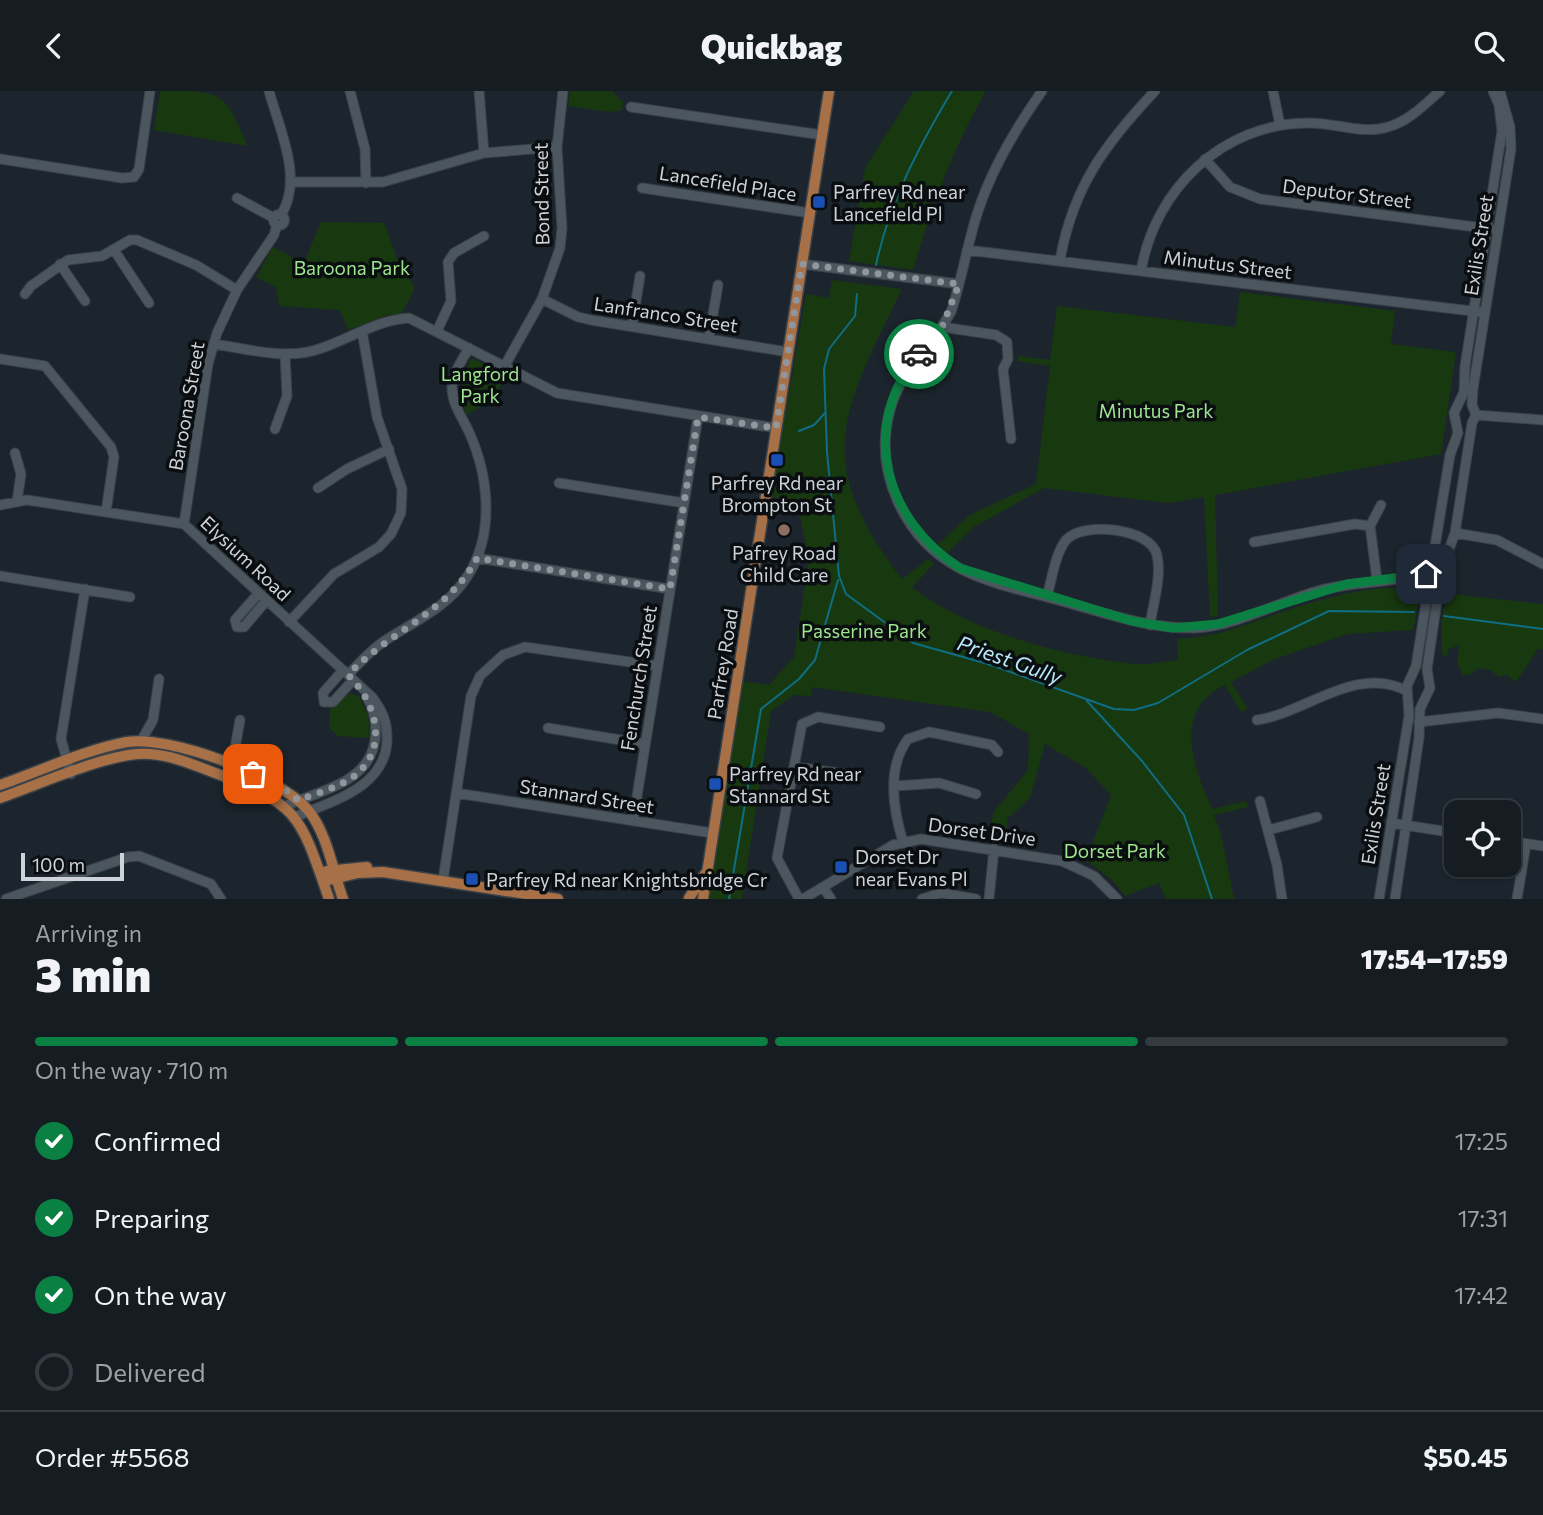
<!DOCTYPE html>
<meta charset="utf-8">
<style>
body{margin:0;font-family:Commissioner,sans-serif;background:#22292f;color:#f1f3f6;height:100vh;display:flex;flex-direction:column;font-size:26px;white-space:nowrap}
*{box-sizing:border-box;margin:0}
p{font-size:23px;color:#9da1a5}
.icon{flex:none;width:38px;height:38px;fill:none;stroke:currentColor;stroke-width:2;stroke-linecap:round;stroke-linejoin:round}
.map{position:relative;height:808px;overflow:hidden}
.details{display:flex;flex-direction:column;background:#151c22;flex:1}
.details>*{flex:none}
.controls{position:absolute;left:1444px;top:709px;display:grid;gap:14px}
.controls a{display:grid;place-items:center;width:77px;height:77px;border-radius:14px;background:#151c22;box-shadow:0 2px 5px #0004,0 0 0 2px #343a40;font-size:35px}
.scale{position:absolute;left:21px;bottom:18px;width:103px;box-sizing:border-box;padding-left:7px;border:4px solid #cdd3d9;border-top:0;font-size:19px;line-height:24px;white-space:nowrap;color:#cdd3d9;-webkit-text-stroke:5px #0a0e11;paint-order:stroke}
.pin{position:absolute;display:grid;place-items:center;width:60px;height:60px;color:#fff;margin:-30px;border-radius:14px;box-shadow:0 4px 10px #0006}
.courier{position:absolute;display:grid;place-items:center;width:70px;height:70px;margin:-35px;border:5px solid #0b8043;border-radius:50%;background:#fff;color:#222;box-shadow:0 2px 9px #0007}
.summary em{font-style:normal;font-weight:800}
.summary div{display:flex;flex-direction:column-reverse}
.summary{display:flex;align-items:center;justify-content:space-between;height:119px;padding:0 35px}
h1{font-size:46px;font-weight:800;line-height:52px}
.bar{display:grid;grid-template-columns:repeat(4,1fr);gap:10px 7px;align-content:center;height:84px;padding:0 35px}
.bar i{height:9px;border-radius:5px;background:#343a40}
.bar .current{background:#0b8043}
.bar p{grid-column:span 4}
.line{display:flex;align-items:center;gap:18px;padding:0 35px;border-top:2px solid #343a40}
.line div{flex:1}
ol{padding:0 35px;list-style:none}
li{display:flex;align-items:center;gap:21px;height:77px}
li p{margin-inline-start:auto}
li .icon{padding:7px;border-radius:50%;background:#0b8043;color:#fff;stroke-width:4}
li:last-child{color:#9da1a5}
li i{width:38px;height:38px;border:4px solid #343a40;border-radius:50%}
header{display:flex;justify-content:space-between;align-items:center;height:91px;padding:0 35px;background:#151c22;font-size:32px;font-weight:800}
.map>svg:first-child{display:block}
.green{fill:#18390f}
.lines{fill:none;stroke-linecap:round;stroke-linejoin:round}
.stream{stroke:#0f6d85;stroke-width:2}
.minor-casing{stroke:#3a4148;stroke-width:11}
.major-casing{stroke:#3a4148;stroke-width:13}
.minor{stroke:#4c565f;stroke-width:9}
.major{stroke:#a77047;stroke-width:10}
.done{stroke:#8f969d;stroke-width:7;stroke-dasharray:0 12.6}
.route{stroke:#0b8043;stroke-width:9}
.transit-dot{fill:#1a4fb4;stroke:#0a0e11;stroke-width:2.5}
.education-dot{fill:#8d6e63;stroke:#0a0e11;stroke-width:2.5}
.labels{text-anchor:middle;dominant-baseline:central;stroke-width:7;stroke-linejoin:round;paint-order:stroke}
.street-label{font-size:19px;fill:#cdd3d9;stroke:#0a0e11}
.poi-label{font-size:19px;fill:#cdd3d9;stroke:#0a0e11;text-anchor:start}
.park-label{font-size:19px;fill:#9ee68d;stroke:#0a0e11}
.water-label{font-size:21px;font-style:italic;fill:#b8e9fa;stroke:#0a0e11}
</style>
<header><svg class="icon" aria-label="back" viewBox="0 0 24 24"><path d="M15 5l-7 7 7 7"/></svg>Quickbag<svg class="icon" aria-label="search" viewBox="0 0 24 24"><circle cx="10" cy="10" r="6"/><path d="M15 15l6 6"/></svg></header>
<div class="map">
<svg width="1543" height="808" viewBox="0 0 1543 808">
<rect width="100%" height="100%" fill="#1c252d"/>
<path class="green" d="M160,0C225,0 223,0 248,55L154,39Z
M570,0H612L623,11L622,19L609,21L568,15Z
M914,0H986C953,57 932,115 913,179L849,170L865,77Z
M321,131L384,132L398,170L415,197L402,222L385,225L348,239L340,219L279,215L276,196L256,186L273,156L304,172Z
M832,189L902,198C843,319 810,370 902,488L928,468L934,473L912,496C967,540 1066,566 1135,573C1149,574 1165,570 1178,569L1177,548C1194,547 1210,545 1226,540C1259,530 1396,475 1419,507L1413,539L1347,543L1275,568L1231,591L1248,618L1241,621L1225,594C1171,620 1194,677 1212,718L1246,710L1248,716L1214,724L1221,743L1234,808H1166L1159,792L1125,805L1113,790L1086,769L1111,704L1085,676L1045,653L1030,707L1008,727L1004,751L990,748L993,722L1028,679L1029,643L990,621L812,596L811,605L794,604L771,620L742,808H706L741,590L769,594L794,566L809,468L797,411L771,406L806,203L829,207Z
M1240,201L1395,220L1391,253L1456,261L1441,363L1215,404L1218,524L1210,527L1204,406L1168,412L1044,397L974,436L947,462L938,453L970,424L1036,393L1050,275L1017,270L1018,265L1050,269L1057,215L1235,236Z
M472,267L506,285L493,308L467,324C456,301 460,288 472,267Z
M1450,503L1543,513V558H1538L1516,591L1507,584L1499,586L1490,579L1478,577L1472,583L1463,584L1457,572L1459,554L1449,558L1446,566L1442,563C1442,541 1438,524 1450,503Z
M350,602L359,605L368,625L370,647L338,645L329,637L330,618Z"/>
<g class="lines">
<path class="stream" d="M876,174C889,112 919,55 952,0
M857,203L855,225L829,258L824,278L827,361L839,485L846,503L913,552L988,573L1114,618L1134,619L1158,612L1247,559L1329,520L1414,521
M799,340L814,334L825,322
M1444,525L1543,538
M1087,610L1142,670L1184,724L1212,808
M729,808L761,618L799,588L815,569L838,489"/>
<defs>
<path id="minor" d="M269,0C279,37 304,88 281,124
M350,0L365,58L366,92
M479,0L484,62
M1042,0C1016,37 992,77 978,120C967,154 962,188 951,221C931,256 901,279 890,319C873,381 904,447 959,477C991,494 1031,501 1065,511C1108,523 1150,538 1195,537C1237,535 1280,510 1321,499C1356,490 1392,492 1426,483
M1273,0L1280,34
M631,16L822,44
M0,68L122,87L134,86L139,78L150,0
M1205,68L1230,96L1260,108L1491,138
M290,91H383L484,62L557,56
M642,97L810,122
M237,107L274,127
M273.5 129a5.5 5.5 0 1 1 11 0a5.5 5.5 0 1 1-11 0Z
M114,159L149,212
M967,159L1480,221
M1060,169C1073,96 1105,53 1155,0
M60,173L85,210
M802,173L959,193
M1141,180C1155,98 1222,33 1307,32C1333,31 1363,44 1388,36C1409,30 1424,14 1440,0
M25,203L31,195L68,169L102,165L130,149H137L196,174L237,199
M542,208L578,226L591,229L788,261
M632,235L640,185
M942,236L996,244L1007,251L1008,268L1003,278L1011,348
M437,240L451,210L448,171L454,162L484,145
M709,247L718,194
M214,253C249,258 287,270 322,257C351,247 377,229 409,227L557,302L776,337
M0,268L45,275L111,356L114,366L106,421
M504,276L542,208L560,157L562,137L557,56L563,0
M1476,324L1543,329
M275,338L287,305L285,263
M15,362L21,383L17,410
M559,392L684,412
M318,397L347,378L389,358
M0,414L27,409L184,433L372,606C382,619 387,630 387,646C388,696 332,710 295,726
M184,433L208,273L217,242L237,199L274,144L277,134
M1455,442L1497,449L1543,473
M1254,451L1355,433L1370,435
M477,467L670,498
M0,485L130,506
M1377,489L1370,435L1381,414
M258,503L235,529L237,536H244L266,510
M1047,505C1052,488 1055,463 1066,449C1083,430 1151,437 1157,464C1162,485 1153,513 1150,534
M289,531L334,483L379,456L391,443L401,422L402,398L377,326L362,240
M343,579L323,602L324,611H333L353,589
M348,584C359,572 370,560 383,551C413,531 447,517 467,486C495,444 489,385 469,341C462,326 452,313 452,296C453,282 462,269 469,257
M1257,629C1306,622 1356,573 1407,600
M1419,631L1498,622L1543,628
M548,637L645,653
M141,650L153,629L159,588
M796,676L846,683
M239,678L235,657L240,629
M71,683L61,648L85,498
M895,695L939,692L976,703
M456,702L712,742
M1260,710L1277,774L1282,808
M285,715C318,700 368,693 375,650C377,635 375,620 367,606
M633,730L698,326
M1391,732L1456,742
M1269,739L1317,726
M1508,750L1543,755
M903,751C893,718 886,677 908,648L929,641L992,654L998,661
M443,789L471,605L480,585L503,564L525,556L658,575
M823,796L831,808
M6,808L128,766L139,765L211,793L221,808
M799,808L777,767L802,633L818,626L880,636
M803,808L893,754L921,748L1062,770L1094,785L1117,808
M922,808L941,802L976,808
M989,808L994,758
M1379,808L1409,625L1407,595L1416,575L1428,499L1425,487L1432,473L1450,364L1458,342L1454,322L1464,301L1465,275L1502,40L1499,14L1493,0
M1395,808L1419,647L1420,618L1430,597L1427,578L1437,510L1450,492L1444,472L1455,442L1472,332L1476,324L1472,314L1473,298L1511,58L1510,36L1500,0
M1517,808L1526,753"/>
<path id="major" d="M0,694C41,680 84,659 127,651C169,644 280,685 308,719C327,742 333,780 343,808
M0,707C37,694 100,666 137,663C163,661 186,671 210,680C298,713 299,720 329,808
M327,780L367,776
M329,789L358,782L383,781L558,808
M689,807L705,783
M703,808L829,0"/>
</defs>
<use href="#minor" class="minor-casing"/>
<use href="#major" class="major-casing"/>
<use href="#minor" class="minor"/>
<use href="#major" class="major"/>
</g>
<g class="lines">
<path class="done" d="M253,683L280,695L298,709C315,703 334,698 350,688C390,662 378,612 348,584C389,540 448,522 477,467L670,498L698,326L776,337L802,173L959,193L942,236L919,263"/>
<path class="route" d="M919,263C858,336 885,429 960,477L1132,530L1173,537L1218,533L1347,493L1426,483"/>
</g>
<g class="transit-dot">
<rect x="812" y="104" width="14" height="14" rx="3.5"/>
<rect x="770" y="362" width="14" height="14" rx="3.5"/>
<rect x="708" y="686" width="14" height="14" rx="3.5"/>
<rect x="834" y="769" width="14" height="14" rx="3.5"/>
<rect x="465" y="781" width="14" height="14" rx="3.5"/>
</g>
<circle class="education-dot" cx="784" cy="439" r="7"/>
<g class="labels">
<g class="street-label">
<text transform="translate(728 92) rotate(9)">Lancefield Place</text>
<text transform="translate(1347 102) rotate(7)">Deputor Street</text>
<text transform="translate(541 103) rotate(-91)">Bond Street</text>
<text transform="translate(1478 154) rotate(-81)">Exilis Street</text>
<text transform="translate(1228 173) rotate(7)">Minutus Street</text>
<text transform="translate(666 223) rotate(9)">Lanfranco Street</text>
<text transform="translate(186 315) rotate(-80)">Baroona Street</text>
<text transform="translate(246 467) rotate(43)">Elysium Road</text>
<text transform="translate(722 573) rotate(-81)">Parfrey Road</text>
<text transform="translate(638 587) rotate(-81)">Fenchurch Street</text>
<text transform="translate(587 705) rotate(9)">Stannard Street</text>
<text transform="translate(1375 723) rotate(-81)">Exilis Street</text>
<text transform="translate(982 740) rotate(8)">Dorset Drive</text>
</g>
<g class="poi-label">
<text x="833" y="100">Parfrey Rd near<tspan x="833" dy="22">Lancefield Pl</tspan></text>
<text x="777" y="391" text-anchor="middle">Parfrey Rd near<tspan x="777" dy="22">Brompton St</tspan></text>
<text x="784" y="461" text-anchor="middle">Pafrey Road<tspan x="784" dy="22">Child Care</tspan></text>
<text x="729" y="682">Parfrey Rd near<tspan x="729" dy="22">Stannard St</tspan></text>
<text x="855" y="765">Dorset Dr<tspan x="855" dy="22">near Evans Pl</tspan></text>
<text x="486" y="788">Parfrey Rd near Knightsbridge Cr</text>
</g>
<g class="park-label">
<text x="352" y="176">Baroona Park</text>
<text x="480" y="282">Langford<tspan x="480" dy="22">Park</tspan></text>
<text x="1156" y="319">Minutus Park</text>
<text x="864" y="539">Passerine Park</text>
<text x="1115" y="759">Dorset Park</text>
</g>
<g class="water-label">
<text transform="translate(1010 568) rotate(19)">Priest Gully</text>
</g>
</g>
</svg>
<div class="controls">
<a><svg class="icon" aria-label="locate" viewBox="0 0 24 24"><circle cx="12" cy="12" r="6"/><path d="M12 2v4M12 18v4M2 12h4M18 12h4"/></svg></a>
</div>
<div class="scale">100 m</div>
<div class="pin" style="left:253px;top:683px;background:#ea580c"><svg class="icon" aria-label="bag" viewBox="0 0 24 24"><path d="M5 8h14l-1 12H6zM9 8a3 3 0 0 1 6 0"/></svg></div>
<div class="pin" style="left:1426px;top:483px;background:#1f2937"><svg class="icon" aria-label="home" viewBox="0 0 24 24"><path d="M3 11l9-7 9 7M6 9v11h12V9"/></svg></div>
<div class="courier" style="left:919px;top:263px"><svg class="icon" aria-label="car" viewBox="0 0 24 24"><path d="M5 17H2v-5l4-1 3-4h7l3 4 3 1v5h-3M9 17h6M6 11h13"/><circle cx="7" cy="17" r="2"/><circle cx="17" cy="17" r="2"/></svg></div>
</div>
<section class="details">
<div class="summary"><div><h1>3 min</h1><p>Arriving in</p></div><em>17:54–17:59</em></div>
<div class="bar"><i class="current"></i><i class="current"></i><i class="current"></i><i></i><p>On the way · 710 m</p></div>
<ol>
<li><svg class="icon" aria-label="check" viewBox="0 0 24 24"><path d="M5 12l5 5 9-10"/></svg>Confirmed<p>17:25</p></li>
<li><svg class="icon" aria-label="check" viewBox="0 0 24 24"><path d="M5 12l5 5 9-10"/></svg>Preparing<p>17:31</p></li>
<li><svg class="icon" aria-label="check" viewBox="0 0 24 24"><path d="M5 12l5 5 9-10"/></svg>On the way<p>17:42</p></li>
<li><i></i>Delivered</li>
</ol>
<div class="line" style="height:91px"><div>Order #5568</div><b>$50.45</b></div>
</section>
